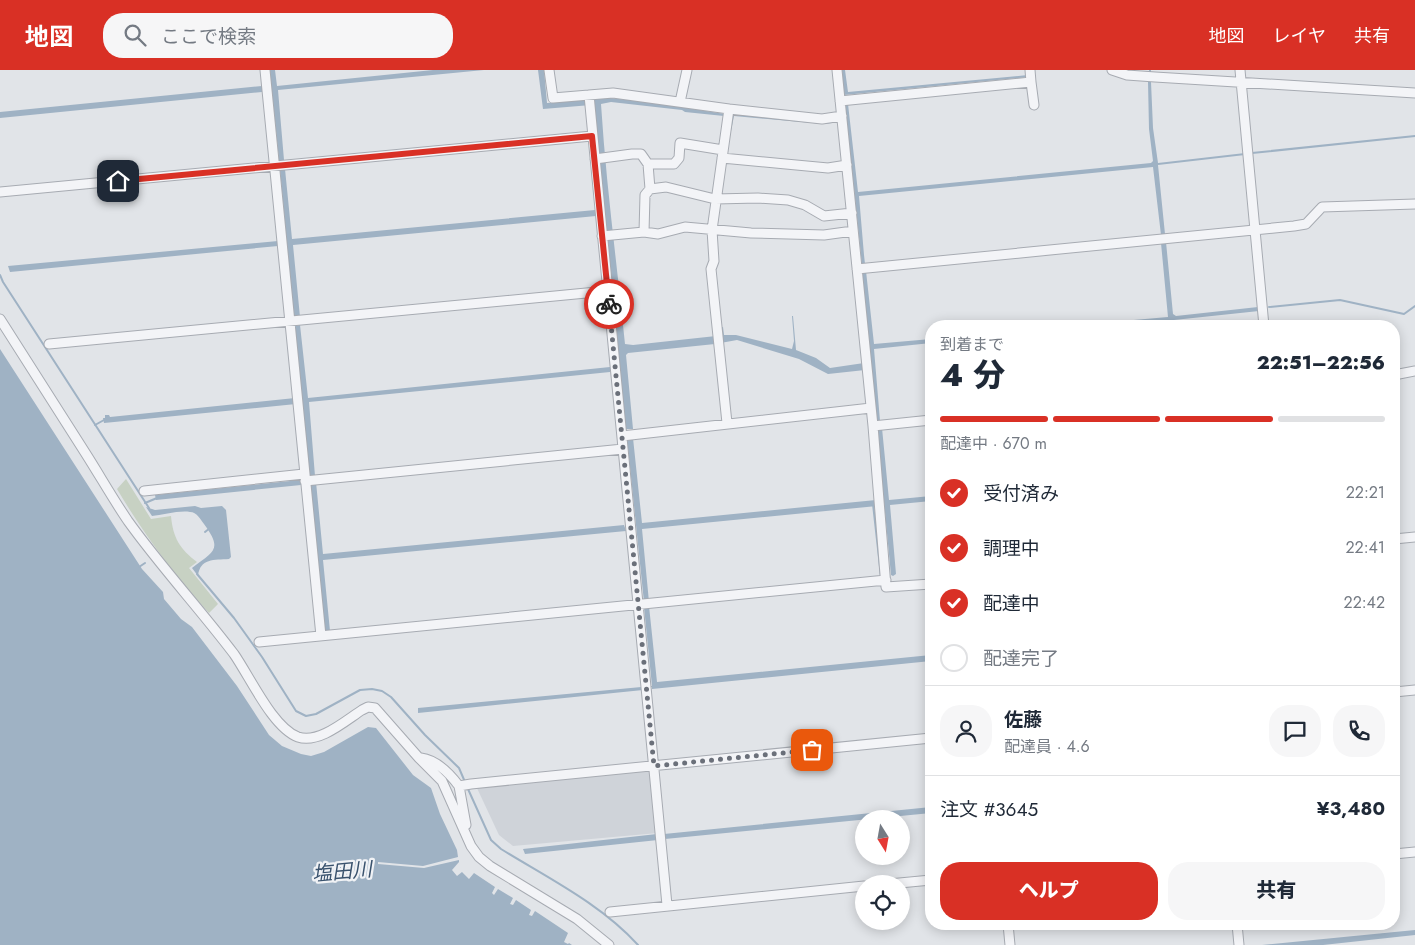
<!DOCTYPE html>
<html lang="ja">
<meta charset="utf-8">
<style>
body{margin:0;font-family:Jost,"Noto Sans JP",sans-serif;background:#f6f6f7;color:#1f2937;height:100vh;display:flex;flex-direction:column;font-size:19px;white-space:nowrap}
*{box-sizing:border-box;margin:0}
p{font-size:16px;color:#747a83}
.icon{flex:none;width:28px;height:28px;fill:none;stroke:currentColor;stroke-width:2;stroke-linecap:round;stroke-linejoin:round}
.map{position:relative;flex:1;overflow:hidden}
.panel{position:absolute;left:925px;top:250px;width:475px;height:610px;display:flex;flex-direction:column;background:#fff;border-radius:20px;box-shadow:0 2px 12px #0003}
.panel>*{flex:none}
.needle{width:32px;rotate:169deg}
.controls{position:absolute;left:855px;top:740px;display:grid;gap:10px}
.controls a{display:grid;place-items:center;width:55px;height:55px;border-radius:50%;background:#fff;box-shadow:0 2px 12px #0003;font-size:25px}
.pin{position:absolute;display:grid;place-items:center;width:42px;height:42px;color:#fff;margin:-21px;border-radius:10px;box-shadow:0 2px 8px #0006}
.courier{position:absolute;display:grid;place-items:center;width:50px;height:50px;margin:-25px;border:4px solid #d93025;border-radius:50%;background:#fff;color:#222;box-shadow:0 1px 6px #0007}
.headline em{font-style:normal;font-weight:800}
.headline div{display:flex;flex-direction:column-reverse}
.headline{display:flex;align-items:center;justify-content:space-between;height:85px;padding:0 15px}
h1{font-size:32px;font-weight:800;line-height:38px}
.bar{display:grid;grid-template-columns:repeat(4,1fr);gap:8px 5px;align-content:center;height:60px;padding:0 15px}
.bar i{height:6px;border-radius:4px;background:#e0e1e3}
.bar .selected{background:#d93025}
.bar p{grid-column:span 4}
.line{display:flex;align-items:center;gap:12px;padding:0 15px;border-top:1px solid #e0e1e3}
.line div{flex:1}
.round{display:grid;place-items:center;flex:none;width:52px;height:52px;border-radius:20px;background:#f6f6f7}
ol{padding:0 15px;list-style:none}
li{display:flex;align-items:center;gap:15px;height:55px}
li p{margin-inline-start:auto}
li .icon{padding:5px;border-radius:50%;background:#d93025;color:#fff;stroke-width:4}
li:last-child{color:#747a83}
li i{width:28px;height:28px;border:2px solid #e0e1e3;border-radius:50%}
.primary-button{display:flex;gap:10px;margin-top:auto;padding:10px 15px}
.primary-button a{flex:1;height:58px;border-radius:20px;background:#d93025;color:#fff;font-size:20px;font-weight:800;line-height:58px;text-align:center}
.primary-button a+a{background:#f6f6f7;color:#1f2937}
header{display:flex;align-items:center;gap:30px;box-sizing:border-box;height:70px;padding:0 25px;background:#d93025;color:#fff}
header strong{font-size:24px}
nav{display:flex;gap:28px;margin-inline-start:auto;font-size:18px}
.search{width:350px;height:45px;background:#f6f6f7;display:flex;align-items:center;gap:12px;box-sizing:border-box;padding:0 18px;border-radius:20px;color:#747a83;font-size:19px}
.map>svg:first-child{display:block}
.built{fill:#cfd3d9}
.green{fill:#c7d1c3}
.water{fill:#9fb2c4}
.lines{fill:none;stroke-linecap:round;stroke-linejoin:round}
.stream{stroke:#9fb2c4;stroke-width:2}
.minor-casing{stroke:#a7abb2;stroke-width:11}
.minor{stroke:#f3f4f7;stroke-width:9}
.done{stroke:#6b707a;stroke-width:5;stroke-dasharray:0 9}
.route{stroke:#d93025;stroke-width:6}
.labels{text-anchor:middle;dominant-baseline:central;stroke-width:4.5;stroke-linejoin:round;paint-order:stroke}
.water-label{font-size:20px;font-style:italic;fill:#39526d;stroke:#f0f2f5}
</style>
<header>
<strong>地図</strong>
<div class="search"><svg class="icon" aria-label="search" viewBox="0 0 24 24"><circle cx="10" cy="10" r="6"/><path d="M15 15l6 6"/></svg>ここで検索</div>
<nav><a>地図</a><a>レイヤ</a><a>共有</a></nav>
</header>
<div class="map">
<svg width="1415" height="875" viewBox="0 0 1415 875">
<rect width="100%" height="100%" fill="#e1e4e8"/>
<path class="built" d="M652,699L658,763L513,776L499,765L476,716Z"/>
<path class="green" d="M126,409L151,449L171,446C173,468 180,479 197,492L189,498L218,534L209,543C174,505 143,463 117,419Z"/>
<path class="water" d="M270,0H275L277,16L433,0H484L278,20L284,90H279L272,22H271L270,16H271Z
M538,0H544L547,33L609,28L650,32L725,44L732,42L838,50L840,52L824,54L734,46L726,86L724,46L685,42L682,40L611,32L601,34C606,114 617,194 625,274L633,275L716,266L720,258L723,257L724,265H736L792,279L794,271L792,246H793L796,280L816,288L830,298L864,293L865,300L828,304L799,289L737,270L715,274L628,283L626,285L633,359H625L607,162L591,35L543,39Z
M842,0H845L848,22L1028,5V7L844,25Z
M1148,12H1151L1153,58L1158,93L1245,83V85L1158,95L1165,164L1161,165L1153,97L859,126L864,185L865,194L862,195L845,34H848L858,122L1151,93L1153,91L1149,59Z
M262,16V22L0,48V42Z
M285,99L292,169L595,140L596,146L293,175L300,247H294L280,100Z
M278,171V176L10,202L8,196Z
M1166,172L1173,244L1176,246L1258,237L1259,241L1174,250V256H1170L1169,250L1106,256H1065L1168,247L1161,173Z
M862,201H866L874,274L931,269V273L874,279L880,351H876Z
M300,255L308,328L610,297V302L309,332L315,406L310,407L295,256Z
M0,279L142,499L163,522L164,529L181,549L192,557L237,616L269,665L282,676L301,684L311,686L324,682L368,657L376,658L413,705L431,718L440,744L457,780L458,787L423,796L378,792V794L424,798L459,790V792L452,800L457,806L462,802L469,809L474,803L495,817L492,823L494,825L498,819L513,828L510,834L513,835L516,830L531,840L529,845L532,846L535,841L568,863L564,872L568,874L569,873L572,875H0Z
M295,328L296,334L104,353L103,348H105V345H109L110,347Z
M877,358H882L889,430L931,426V431L890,435L896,504L893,506L891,505Z
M627,368H633L642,453L876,430L877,436L642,459L649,532H644Z
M300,410L301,415L156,430L155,425Z
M316,412L323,484L624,455L626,461L323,490L330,561L325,562L310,413Z
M195,436L201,438L222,436L226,440L231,487L229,489C214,490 200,488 198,506L192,498C214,481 223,480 204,454C200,449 197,442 190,442C180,440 162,445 152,446L146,437L155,440Z
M649,536L657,612L931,585V591L652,619V617L644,618L643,620L418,643V638L652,616L644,537Z
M931,737V743L665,769L664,764Z
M657,764L658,770L525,784L523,779Z
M1415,860V865L1323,875H1262Z"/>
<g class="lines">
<path class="stream" d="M1150,2V0
M1252,83L1415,66
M0,205L3,212L149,438
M1269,237L1340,230L1404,244L1415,236
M95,355L104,350
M145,433L157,428
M873,434L881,506
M205,462L210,458
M139,497L145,493
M197,504L234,548L262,587L296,641L306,646L316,644L360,620L372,619L382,621L391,627L425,665L459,698L465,712
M468,719L491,770L501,779C548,808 601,834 638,875"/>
<defs>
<path id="minor" d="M265,0L321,566
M549,0L553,28L613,23L729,39L822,49L842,46
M837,0L873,356L886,517L931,514
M1112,0L1127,5L1155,7L1415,23
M1240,0L1264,256
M1031,12L1034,35
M589,25L667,835
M840,31L1031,12L1030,0
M680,32L687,0
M722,88L828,98L847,95
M595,89L632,84H641L648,94H674L679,88L680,73L723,80
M650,119L666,117L715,129L758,128L788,130L805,135L824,146L852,143
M0,122L592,66
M644,162L645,125L650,119L648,94
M602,166L644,162L658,164L685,157L751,163L824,165L853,161
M857,199L1294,156L1306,154L1322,137L1415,134
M0,249C29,294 57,339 86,384C100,406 113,429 128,451C161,497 200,539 234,584C250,607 273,658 298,667C319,674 345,651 362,640L368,637L375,638L419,688L442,711L471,776L479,787L490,796L577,849L609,875
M49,274L607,221
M1394,305L1415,301
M727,353L711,199L714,191L712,160L729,39
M873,356L931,350
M622,366L871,338
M305,411L623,379
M144,421L304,404
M1394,469L1415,467
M259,572L886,510
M1394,622L1415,620
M421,688C437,690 450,704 459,716L471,714L931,668
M459,716L466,755
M1394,784L1415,782
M889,814L931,810
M610,842L864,816
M1008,854L1010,875
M1237,854L1239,875"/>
</defs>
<use href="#minor" class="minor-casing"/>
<use href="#minor" class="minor"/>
</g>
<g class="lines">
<path class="done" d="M609,234L654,696L812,680"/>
<path class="route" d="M118,111L592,66L609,234"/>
</g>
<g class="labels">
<g class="water-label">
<text transform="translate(342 802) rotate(-5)">塩田川</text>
</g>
</g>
</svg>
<div class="controls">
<a><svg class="needle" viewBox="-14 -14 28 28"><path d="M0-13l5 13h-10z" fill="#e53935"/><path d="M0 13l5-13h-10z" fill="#747a83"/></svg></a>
<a><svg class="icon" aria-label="locate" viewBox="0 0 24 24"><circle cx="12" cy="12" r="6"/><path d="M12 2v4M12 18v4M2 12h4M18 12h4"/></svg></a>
</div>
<div class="pin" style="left:812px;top:680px;background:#ea580c"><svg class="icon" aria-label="bag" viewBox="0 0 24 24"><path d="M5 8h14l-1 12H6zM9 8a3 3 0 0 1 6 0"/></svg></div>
<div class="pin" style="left:118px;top:111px;background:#1f2937"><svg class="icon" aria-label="home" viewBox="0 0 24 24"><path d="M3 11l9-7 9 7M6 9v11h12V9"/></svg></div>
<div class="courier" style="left:609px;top:234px"><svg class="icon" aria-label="bike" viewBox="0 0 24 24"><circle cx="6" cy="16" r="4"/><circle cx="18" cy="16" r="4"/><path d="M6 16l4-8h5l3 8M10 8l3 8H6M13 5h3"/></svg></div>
<section class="panel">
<div class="headline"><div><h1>4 分</h1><p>到着まで</p></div><em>22:51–22:56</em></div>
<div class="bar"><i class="selected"></i><i class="selected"></i><i class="selected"></i><i></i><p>配達中 · 670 m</p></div>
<ol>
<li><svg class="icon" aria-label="check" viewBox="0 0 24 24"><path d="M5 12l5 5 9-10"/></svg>受付済み<p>22:21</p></li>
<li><svg class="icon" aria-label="check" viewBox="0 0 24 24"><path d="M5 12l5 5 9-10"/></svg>調理中<p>22:41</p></li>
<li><svg class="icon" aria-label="check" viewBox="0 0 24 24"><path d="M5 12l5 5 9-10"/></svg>配達中<p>22:42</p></li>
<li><i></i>配達完了</li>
</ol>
<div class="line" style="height:90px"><a class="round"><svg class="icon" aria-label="person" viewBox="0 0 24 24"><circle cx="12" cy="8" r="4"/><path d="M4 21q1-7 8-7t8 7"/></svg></a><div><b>佐藤</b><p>配達員 · 4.6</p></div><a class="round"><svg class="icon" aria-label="chat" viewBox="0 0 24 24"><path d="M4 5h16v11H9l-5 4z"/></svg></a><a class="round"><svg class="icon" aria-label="phone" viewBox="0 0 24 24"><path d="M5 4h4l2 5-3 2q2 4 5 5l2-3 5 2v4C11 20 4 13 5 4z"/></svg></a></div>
<div class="line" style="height:65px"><div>注文 #3645</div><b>¥3,480</b></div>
<div class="primary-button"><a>ヘルプ</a><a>共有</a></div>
</section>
</div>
